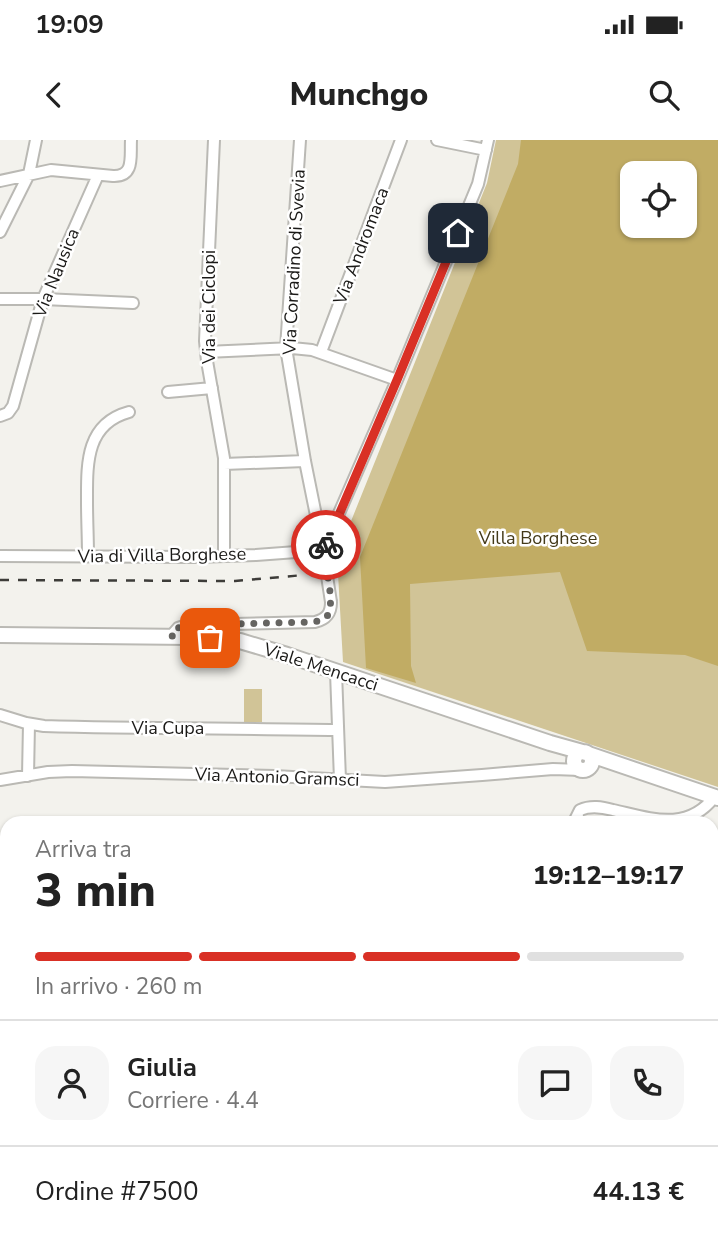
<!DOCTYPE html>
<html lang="it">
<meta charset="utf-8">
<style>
body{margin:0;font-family:"Nunito Sans",sans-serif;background:#f6f6f6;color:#222;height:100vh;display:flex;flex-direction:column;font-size:26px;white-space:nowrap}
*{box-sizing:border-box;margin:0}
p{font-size:23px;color:#767676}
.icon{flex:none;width:38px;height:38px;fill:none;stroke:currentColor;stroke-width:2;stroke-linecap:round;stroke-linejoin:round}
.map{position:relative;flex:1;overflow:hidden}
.side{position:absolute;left:0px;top:676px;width:719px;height:436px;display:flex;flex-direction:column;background:#fff;border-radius:21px 21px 0 0;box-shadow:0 2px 5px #0004}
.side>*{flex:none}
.buttons{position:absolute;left:620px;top:21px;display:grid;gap:14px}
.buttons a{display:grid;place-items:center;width:77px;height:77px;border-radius:14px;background:#fff;box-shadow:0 2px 5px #0004;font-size:35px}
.pin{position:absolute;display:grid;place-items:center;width:60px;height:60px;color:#fff;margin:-30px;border-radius:14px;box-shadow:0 4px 10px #0006}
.courier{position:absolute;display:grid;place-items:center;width:70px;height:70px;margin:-35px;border:5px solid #d93025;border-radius:50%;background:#fff;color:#222;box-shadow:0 2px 9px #0007}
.headline em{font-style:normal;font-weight:800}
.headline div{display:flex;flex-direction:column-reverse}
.headline{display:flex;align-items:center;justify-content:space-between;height:119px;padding:0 35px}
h1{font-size:46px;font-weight:800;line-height:52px}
.bar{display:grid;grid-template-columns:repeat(4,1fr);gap:10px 7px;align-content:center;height:84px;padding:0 35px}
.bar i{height:9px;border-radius:5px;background:#e0e0e0}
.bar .current{background:#d93025}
.bar p{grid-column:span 4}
.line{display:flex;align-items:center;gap:18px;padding:0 35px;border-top:2px solid #e0e0e0}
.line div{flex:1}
.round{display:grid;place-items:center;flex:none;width:74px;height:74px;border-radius:21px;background:#f6f6f6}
.status{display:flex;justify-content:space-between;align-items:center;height:49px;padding:0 35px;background:#fff;direction:ltr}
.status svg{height:19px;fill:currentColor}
header{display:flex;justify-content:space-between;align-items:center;height:91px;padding:0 35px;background:#fff;font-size:32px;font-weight:800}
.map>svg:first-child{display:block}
.green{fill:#d1c497;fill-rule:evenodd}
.forest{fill:#c1ac64;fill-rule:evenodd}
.water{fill:#b8a35c}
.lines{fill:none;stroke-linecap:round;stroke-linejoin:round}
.minor-casing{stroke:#bab9b4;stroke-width:14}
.major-casing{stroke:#bab9b4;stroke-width:18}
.minor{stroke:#fff;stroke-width:10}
.major{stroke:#fff;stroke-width:14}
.rail{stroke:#3d3c39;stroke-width:2.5;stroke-dasharray:9 9;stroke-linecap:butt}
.minor-bridge-casing{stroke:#bab9b4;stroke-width:14;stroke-linecap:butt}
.minor-bridge{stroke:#fff;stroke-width:10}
.done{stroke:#666562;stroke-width:7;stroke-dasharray:0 12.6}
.route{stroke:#d93025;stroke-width:9}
.labels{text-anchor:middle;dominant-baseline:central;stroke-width:5;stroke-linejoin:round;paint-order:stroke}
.street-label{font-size:18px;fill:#1a1917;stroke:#fff}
.park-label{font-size:18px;fill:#433919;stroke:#fff}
</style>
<div class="status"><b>19:09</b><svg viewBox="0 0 49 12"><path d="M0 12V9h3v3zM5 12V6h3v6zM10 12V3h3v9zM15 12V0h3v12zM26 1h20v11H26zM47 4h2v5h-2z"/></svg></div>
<header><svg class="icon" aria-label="back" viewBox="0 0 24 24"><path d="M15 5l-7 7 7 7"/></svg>Munchgo<svg class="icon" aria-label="search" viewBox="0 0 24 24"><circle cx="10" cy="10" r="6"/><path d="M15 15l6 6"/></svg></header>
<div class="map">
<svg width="718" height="1110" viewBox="0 0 718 1110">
<rect width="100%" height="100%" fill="#f3f2ed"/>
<path class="green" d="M496,0H718V647L343,522L337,416L487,43ZM632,33H684V86H632Z
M244,549H262V582H244Z"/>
<path class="forest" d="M521,0H718V526L685,515L587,511L560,432L410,444L411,526L416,543L366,528L360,417L518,24ZM632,33H684V86H632Z"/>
<path class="water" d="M712,763L718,764V1110H0V950L7,946V1104H712Z"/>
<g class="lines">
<defs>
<path id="minor" d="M214,0L205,201L207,221L224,318V416
M300,0L286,208L305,321L323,410
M437,0L486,10
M0,41L51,30L113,36C135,37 130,16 131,0
M0,92L29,34L36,0
M0,159H43L133,163
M206,212L292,208L312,210L397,240
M321,212L401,0
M168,252L212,248
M0,276L8,273L13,266L43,159L98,35
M224,324L305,321
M323,410L397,240L478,44L488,0
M0,416L196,417L256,415L323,410
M88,416C88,398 87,380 87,362C87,325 85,284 129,272
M171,496L178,488L187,485L315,482C327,479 331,473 331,462
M336,532L340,640
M0,575L26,583L44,586C142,589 240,588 338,590
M28,636L29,584
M0,640L48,632L72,631L274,636L385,642L482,635L553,629L581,630
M574,682L580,670C591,665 602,667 613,670C649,678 688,693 715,656
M712,721L718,720
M0,749L7,748"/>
<path id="major" d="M0,495L190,497L240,501L287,515L550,603L586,613
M574 621a9 9 0 1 1 18 0a9 9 0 1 1-18 0Z
M588,614L718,658"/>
</defs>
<use href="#minor" class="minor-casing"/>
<use href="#major" class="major-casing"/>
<use href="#minor" class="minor"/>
<use href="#major" class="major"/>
<path class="rail" d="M0,440L235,441L304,435"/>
<defs>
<path id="minor-bridge" d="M323,410L331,462"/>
</defs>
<use href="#minor-bridge" class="minor-bridge-casing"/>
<use href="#minor-bridge" class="minor-bridge"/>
</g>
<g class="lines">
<path class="done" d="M210,498L171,496L178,488L187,485L311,482C317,481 323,481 327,476C336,466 325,424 323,410L326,405"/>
<path class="route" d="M326,405L397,240L458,93"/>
</g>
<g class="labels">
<g class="street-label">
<text transform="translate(361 106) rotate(-69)">Via Andromaca</text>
<text transform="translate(294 122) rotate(-87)">Via Corradino di Svevia</text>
<text transform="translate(56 133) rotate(-68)">Via Nausica</text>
<text transform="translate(209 167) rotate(-90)">Via dei Ciclopi</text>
<text transform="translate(162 415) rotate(-1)">Via di Villa Borghese</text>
<text transform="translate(321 527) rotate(18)">Viale Mencacci</text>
<text x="168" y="588">Via Cupa</text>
<text transform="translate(277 637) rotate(2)">Via Antonio Gramsci</text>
</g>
<g class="park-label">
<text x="538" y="398">Villa Borghese</text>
</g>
</g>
</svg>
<div class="buttons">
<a><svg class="icon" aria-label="locate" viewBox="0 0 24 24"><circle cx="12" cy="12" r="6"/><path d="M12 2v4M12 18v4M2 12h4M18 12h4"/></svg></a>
</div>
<div class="pin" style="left:210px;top:498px;background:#ea580c"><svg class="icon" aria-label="bag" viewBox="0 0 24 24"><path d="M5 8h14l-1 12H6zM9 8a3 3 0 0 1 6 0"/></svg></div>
<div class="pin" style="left:458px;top:93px;background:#1f2937"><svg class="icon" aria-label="home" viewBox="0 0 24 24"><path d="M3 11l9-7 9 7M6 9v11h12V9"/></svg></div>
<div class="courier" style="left:326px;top:405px"><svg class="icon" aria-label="bike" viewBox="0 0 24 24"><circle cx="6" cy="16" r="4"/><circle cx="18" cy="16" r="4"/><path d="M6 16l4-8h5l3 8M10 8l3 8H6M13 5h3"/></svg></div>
<section class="side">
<div class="headline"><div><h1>3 min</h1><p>Arriva tra</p></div><em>19:12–19:17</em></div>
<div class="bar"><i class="current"></i><i class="current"></i><i class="current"></i><i></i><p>In arrivo · 260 m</p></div>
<div class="line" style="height:126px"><a class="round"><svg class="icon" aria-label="person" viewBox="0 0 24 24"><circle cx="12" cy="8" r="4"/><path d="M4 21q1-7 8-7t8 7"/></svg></a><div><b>Giulia</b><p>Corriere · 4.4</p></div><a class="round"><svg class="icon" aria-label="chat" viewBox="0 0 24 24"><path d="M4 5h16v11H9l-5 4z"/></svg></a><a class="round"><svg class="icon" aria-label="phone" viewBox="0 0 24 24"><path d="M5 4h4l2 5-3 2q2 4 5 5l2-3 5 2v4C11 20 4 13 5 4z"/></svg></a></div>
<div class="line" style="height:91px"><div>Ordine #7500</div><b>44.13 €</b></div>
</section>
</div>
